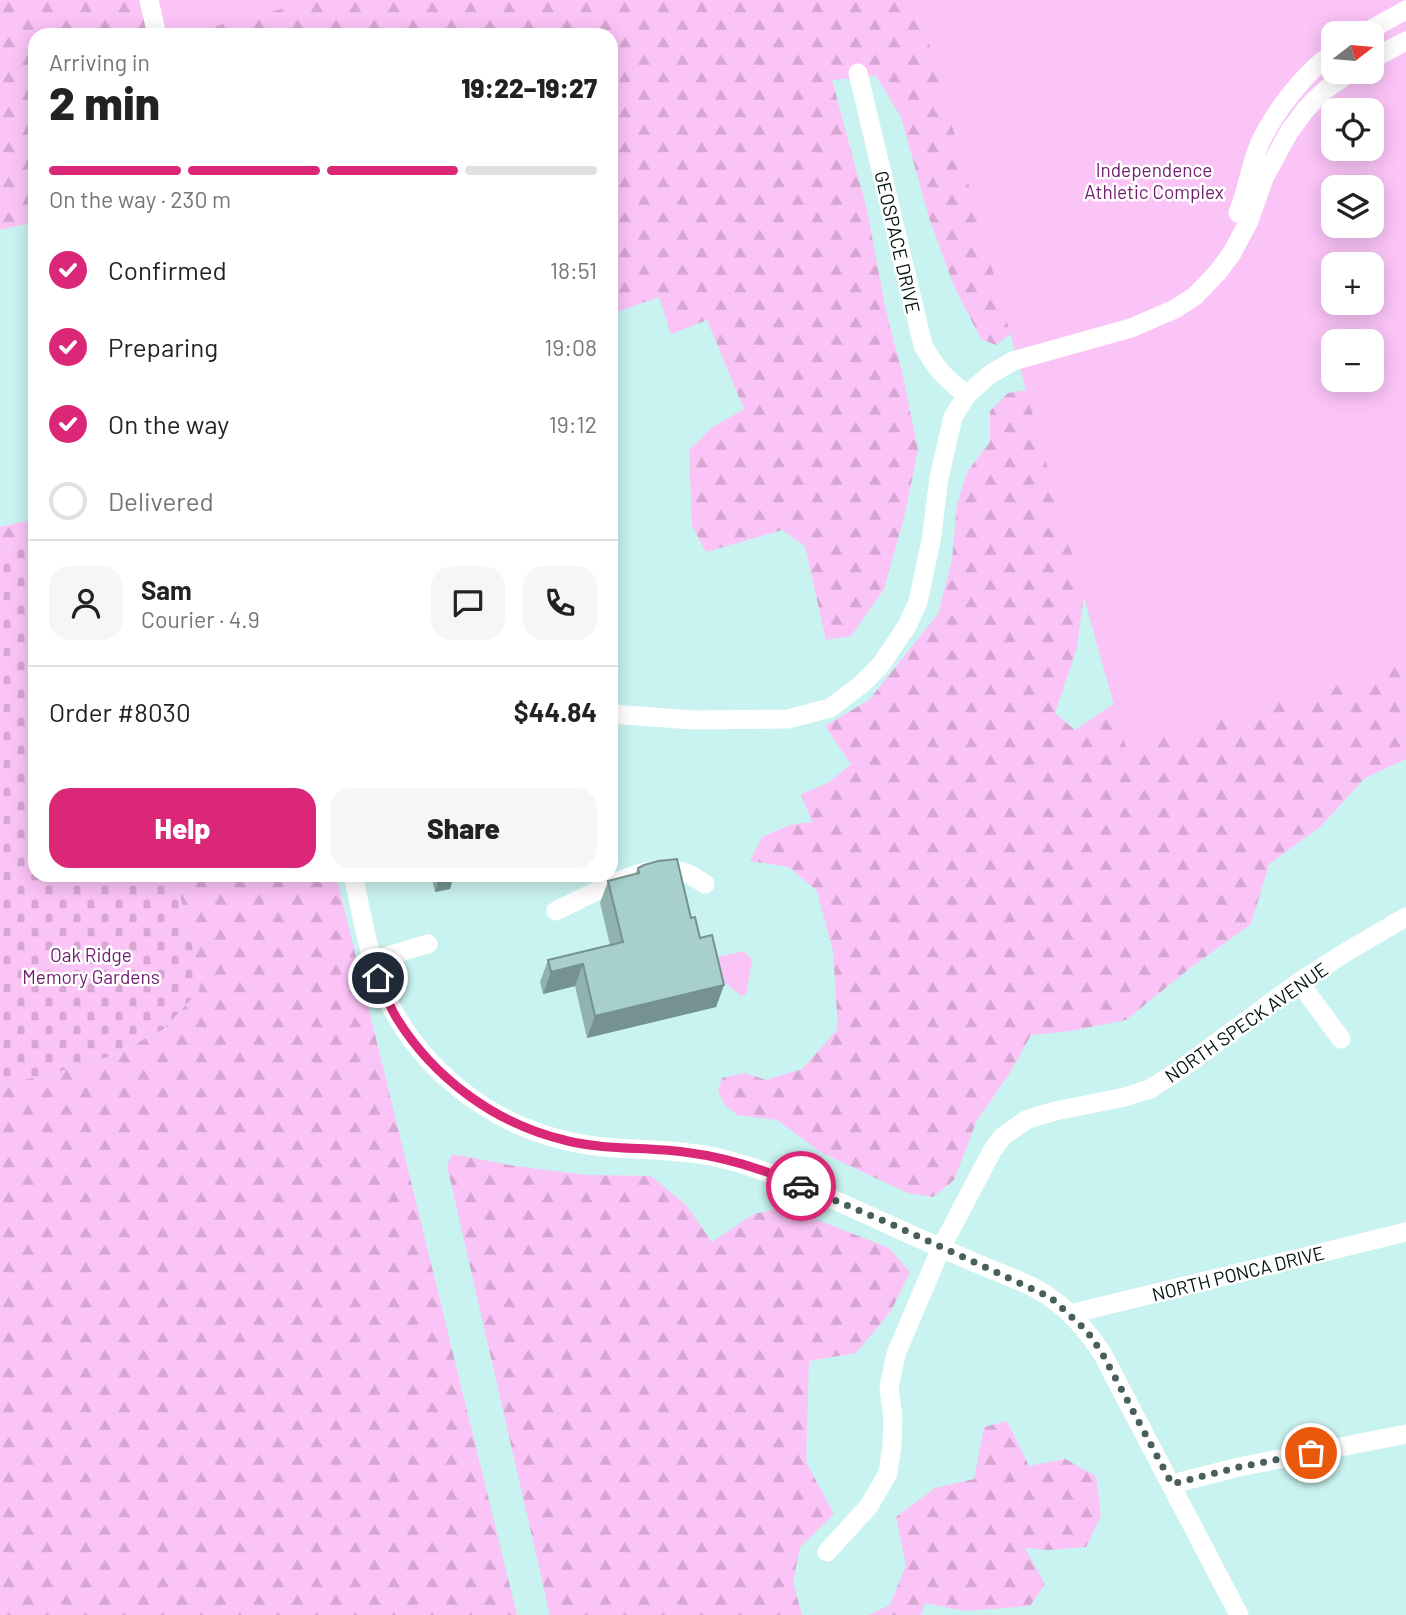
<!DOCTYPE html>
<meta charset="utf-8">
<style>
body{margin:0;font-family:Barlow,sans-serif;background:#f6f6f6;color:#222;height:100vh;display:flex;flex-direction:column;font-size:26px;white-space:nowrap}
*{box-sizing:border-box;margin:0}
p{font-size:23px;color:#767676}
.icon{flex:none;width:38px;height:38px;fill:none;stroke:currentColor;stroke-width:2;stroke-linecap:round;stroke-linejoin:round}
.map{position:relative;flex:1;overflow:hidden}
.drawer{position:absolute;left:28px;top:28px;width:590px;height:854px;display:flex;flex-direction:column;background:#fff;border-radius:21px;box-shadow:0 4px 18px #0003}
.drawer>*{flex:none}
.needle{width:46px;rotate:74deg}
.fabs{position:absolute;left:1321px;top:21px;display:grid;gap:14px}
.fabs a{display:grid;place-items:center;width:63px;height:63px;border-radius:14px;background:#fff;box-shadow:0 4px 18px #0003;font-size:35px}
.pin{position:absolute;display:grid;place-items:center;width:60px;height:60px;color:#fff;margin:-30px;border:4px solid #fff;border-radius:50%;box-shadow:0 2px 7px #0007}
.courier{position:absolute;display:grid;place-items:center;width:70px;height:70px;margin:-35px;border:5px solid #db2777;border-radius:50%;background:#fff;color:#222;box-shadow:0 2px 9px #0007}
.headline em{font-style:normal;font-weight:800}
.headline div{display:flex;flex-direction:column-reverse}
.headline{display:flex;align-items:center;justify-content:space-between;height:119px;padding:0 21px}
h1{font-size:46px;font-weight:800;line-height:52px}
.bar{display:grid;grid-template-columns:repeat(4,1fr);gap:10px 7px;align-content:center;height:84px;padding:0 21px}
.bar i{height:9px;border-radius:5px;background:#e0e0e0}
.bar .on{background:#db2777}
.bar p{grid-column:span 4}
.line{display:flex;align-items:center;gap:18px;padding:0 21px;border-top:2px solid #e0e0e0}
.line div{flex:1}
.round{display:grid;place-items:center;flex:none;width:74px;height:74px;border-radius:21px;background:#f6f6f6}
ol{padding:0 21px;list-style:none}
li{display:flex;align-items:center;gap:21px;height:77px}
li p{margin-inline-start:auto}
li .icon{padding:7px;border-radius:50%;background:#db2777;color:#fff;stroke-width:4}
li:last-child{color:#767676}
li i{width:38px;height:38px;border:4px solid #e0e0e0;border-radius:50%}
.cta{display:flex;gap:14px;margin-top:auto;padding:14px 21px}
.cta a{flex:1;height:80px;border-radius:21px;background:#db2777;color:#fff;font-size:28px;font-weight:800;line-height:80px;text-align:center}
.cta a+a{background:#f6f6f6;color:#222}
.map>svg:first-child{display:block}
.forest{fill:url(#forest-firs)}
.cemetery{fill:url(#cemetery-stones)}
.park{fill:#fbc4f7;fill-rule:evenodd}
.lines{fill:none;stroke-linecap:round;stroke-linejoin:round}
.minor{stroke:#fff;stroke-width:19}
.wall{fill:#90b3b0}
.shaded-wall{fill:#759290}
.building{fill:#a7d0cd;stroke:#759290;stroke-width:2}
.done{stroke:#485f5d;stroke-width:7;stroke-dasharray:0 12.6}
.route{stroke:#db2777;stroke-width:9}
.labels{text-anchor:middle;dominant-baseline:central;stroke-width:5;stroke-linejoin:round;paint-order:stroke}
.park-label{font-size:19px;fill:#701c6f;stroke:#fff}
.street-label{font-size:19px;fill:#020f0e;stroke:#fff}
</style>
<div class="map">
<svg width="1406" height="1615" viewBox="0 0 1406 1615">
<defs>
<pattern id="forest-firs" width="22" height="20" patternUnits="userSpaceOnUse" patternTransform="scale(1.75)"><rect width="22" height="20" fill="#fbc4f7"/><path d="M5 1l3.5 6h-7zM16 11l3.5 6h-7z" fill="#d6a7d3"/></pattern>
<pattern id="cemetery-stones" width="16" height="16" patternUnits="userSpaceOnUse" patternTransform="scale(1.75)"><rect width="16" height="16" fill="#fbc4f7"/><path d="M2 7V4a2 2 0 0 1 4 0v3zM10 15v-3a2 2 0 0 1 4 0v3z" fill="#d6a7d3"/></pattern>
</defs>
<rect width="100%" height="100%" fill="#c9f3f0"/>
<path class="forest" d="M0,0H139L148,35H35V222L0,230Z
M169,0H1074L1018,328L996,345L981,339L954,286L930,221L901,117L876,76L832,80L867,210L886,311L902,372L918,450L904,518L884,589L851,636L826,640L805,546L782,530L706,552L692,526L689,450L713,427L744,409L707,320L671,334L659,297L611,314V35H177Z
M1045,387L1088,562L1077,648L1055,713L1075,730L1134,690L1406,610V759L1365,778L1320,827L1269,864L1251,924L1190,968L1126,1020L1071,1031L1031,1035L1008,1076L977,1120L954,1180L933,1197L908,1193L822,1153L777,1120L737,1115L725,1105L718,1091L722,1078L745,1073L766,1080L802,1069L838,1029L833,951L817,891L789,867L750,861L762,837L790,825L812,822L801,794L828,783L851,764L825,726L869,700L938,614L952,560L957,504L967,472L990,442V411L1008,393Z
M35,519V542L0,550V527Z
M175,875H336L517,1615H0V1085L54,1073L111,1056L164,1029L202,987Z
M452,1154L515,1166L587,1175L651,1176L686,1205L712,1242L754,1214L785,1207L889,1248L910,1272L891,1311L856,1353L809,1361L806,1462L834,1514L800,1547L793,1582L802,1615H550L447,1166Z
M1007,1421L1029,1466L1065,1459L1096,1476L1101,1516L1086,1547L1050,1550L1025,1548L1045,1584L1030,1606L965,1611L925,1603L921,1615H868L890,1605L906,1565L896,1517L935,1488L974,1479L984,1427Z"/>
<path class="cemetery" d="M35,542V875H175L202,987L164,1029L111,1056L54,1073L0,1085V550Z"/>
<path class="park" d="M158,0H316L181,35H167Z
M917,0H1406V664L1126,748ZM1334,33H1372V72H1334ZM1334,110H1372V149H1334ZM1334,187H1372V226H1334ZM1334,264H1372V303H1334ZM1334,341H1372V380H1334Z
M744,951L752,960L746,994L741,996L723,981L717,957Z"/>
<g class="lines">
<path class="minor" d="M149,0L157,35
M1364,33L1406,10
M1372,59L1406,41
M858,73L923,345C936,369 945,378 967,395
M1238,213C1247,191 1250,167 1259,145C1274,112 1304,73 1334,52
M611,714L693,720L788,719L830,708L862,684L880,666L907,626L918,602L931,541L939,478L953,417L967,395L989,375L1013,361L1131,328L1175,309L1195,296L1218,272L1232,253L1249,221L1264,178L1289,132L1306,109L1325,90L1351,72
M353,875C361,909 366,945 378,978C409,1060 483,1122 567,1141C614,1152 663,1147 710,1156C750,1164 788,1180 825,1196C864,1213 902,1231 941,1248C964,1258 987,1268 1010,1277C1024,1283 1040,1289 1052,1299C1073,1314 1088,1332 1102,1353L1239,1615
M556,911C586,897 643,863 676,870C687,872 696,878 705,884
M373,960L428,944
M1299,982L1341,1039
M1070,1314L1406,1232
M1172,1484L1239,1467L1406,1434
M827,1552L869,1506L888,1473L892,1445L893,1419L889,1387L896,1354L941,1248L992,1151L1002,1137L1026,1120L1055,1111L1125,1097L1150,1089L1181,1069L1299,982L1346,952L1406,917"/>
</g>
<path class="wall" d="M638,868L691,918L700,938L724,985L716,1007L587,1038L575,986L543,994L540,982L548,960L610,945L600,903L608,881L635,874Z
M427,875H453L450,889L435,892L432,879L428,880Z"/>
<path class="shaded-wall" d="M453,879L450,889L435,892L438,883Z
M583,964L575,986L543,994L551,972Z
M724,985L716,1007L587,1038L595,1016Z"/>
<path class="building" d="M677,859L691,918L695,917L700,938L712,935L724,985L595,1016L583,964L551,972L548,960L623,942L608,881L639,873L638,868L644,865L658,861Z
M436,875H452L453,879L438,883Z"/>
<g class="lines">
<path class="done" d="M801,1186L891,1224L1050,1297L1087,1331L1102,1353L1172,1484L1239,1467L1311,1453"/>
<path class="route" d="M378,978C384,991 389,1005 396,1017C434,1079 497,1125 568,1141C606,1150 646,1147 684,1152C724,1157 764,1169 801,1186"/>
</g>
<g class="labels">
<g class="park-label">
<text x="1154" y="169">Independence<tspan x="1154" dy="22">Athletic Complex</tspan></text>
<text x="91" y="954">Oak Ridge<tspan x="91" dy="22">Memory Gardens</tspan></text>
</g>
<g class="street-label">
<text transform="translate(898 242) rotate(77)">GEOSPACE DRIVE</text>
<text transform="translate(1246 1022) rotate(-35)">NORTH SPECK AVENUE</text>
<text transform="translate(1238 1273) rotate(-14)">NORTH PONCA DRIVE</text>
</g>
</g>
</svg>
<div class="fabs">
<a><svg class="needle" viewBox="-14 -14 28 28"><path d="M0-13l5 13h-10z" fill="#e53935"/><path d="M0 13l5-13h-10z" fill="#767676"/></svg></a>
<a><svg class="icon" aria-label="locate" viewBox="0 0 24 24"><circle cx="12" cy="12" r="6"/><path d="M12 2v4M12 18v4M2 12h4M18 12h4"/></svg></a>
<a><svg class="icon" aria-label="layers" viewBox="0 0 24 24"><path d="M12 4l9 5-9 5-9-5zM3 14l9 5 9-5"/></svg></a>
<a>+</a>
<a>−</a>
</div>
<div class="pin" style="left:1311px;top:1453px;background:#ea580c"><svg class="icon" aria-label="bag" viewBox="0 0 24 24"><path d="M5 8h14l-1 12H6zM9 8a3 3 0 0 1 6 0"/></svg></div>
<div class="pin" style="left:378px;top:978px;background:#1f2937"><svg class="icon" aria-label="home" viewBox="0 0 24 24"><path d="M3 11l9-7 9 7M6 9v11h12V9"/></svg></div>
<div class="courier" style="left:801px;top:1186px"><svg class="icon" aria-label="car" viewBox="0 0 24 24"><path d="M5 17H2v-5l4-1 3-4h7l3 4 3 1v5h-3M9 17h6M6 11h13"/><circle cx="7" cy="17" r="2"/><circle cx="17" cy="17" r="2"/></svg></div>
<section class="drawer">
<div class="headline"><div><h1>2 min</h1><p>Arriving in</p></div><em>19:22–19:27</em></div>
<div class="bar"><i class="on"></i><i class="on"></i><i class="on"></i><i></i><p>On the way · 230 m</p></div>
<ol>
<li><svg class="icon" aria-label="check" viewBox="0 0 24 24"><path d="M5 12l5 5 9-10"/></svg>Confirmed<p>18:51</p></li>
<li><svg class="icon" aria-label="check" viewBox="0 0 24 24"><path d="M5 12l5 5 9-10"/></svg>Preparing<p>19:08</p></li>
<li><svg class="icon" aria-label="check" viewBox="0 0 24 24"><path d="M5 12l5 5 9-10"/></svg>On the way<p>19:12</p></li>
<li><i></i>Delivered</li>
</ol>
<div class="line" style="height:126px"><a class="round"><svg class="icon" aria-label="person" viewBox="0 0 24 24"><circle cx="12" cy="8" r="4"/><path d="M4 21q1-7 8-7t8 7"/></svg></a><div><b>Sam</b><p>Courier · 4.9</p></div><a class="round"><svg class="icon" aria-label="chat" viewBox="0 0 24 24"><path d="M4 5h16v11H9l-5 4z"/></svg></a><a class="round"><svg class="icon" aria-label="phone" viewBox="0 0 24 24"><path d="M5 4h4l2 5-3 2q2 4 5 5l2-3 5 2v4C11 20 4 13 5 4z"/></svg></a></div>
<div class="line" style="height:91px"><div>Order #8030</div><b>$44.84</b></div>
<div class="cta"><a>Help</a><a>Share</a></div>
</section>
</div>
